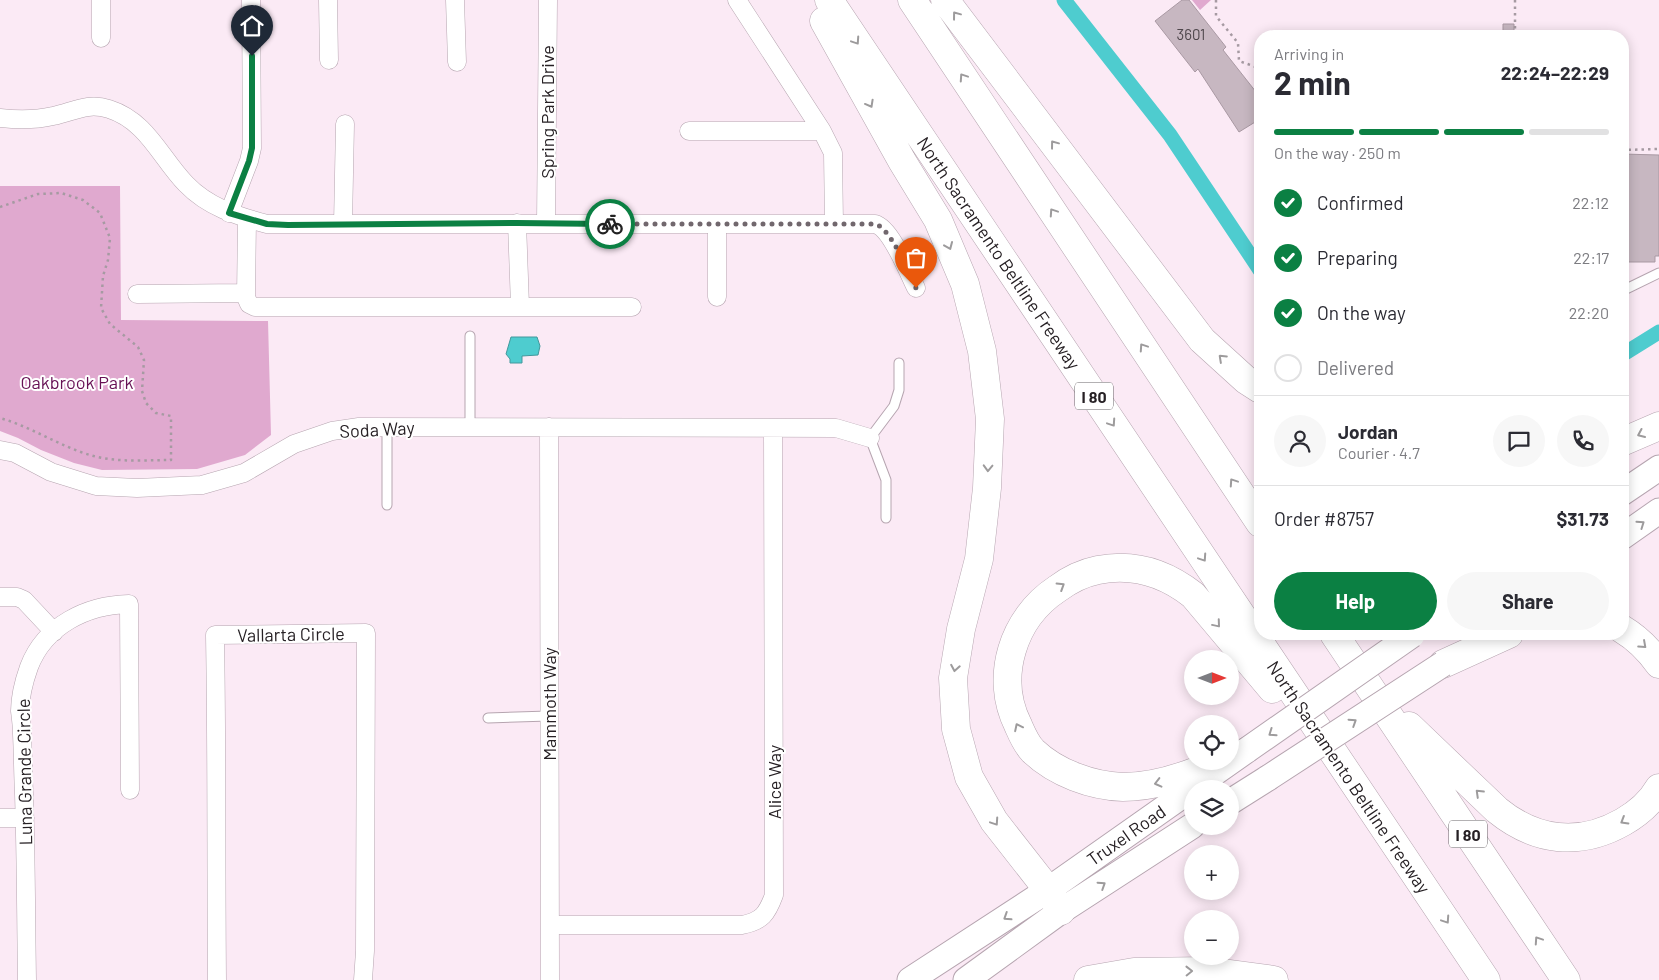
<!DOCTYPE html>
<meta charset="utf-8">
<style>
body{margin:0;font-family:Barlow,sans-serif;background:#f7f7f7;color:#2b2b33;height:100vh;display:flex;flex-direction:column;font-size:19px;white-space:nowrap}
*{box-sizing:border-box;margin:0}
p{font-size:16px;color:#7c7c81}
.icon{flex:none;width:28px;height:28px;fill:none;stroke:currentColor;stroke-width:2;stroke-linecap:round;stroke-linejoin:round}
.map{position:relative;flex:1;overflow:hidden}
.drawer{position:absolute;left:1254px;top:30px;width:375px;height:610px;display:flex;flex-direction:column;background:#fff;border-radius:20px;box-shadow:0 2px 12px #0003}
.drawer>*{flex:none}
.needle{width:32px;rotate:90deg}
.buttons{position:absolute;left:1184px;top:650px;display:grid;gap:10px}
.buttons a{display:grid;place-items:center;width:55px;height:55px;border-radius:50%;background:#fff;box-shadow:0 2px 12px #0003;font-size:25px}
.pin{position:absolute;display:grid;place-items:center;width:42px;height:42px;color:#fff;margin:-51px -21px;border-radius:50% 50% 50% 0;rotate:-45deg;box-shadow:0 0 5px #0007}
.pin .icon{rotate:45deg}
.courier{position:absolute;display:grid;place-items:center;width:50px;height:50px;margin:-25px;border:4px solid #0b8043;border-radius:50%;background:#fff;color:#222;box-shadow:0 1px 6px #0007}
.headline em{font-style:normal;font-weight:700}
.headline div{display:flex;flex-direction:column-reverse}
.headline{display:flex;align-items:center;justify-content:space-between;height:85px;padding:0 20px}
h1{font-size:32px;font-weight:700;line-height:38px}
.bar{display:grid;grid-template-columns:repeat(4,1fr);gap:8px 5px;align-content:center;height:60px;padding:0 20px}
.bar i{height:6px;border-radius:4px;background:#e1e1e2}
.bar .active{background:#0b8043}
.bar p{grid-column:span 4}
.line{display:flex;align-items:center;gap:12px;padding:0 20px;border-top:1px solid #e1e1e2}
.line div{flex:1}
.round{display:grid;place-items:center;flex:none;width:52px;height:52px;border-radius:26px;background:#f7f7f7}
ol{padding:0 20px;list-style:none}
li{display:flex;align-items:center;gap:15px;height:55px}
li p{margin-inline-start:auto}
li .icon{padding:5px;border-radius:50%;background:#0b8043;color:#fff;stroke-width:4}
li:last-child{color:#7c7c81}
li i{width:28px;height:28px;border:2px solid #e1e1e2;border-radius:50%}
.cta{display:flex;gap:10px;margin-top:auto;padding:10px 20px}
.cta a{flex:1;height:58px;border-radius:30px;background:#0b8043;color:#fff;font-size:20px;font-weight:700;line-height:58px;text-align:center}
.cta a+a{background:#f7f7f7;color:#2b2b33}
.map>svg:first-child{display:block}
.green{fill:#e0a9cf}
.water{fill:#4ecccf;stroke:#42989c}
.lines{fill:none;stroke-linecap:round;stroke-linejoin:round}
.canal{stroke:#4ecccf;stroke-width:15}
.building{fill:#c7b7c1;stroke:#a999a3}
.service-casing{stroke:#b6a5b0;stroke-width:11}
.minor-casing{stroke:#b6a5b0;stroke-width:19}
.secondary-casing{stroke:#b6a5b0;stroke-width:27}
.motorway-casing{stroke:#b6a5b0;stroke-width:29}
.path{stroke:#a69aa2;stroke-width:2.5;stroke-dasharray:2.5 4;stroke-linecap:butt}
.service{stroke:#fff;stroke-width:9}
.minor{stroke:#fff;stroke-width:18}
.secondary{stroke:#fff;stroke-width:25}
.motorway{stroke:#fff;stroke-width:28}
.secondary-bridge-casing{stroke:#b6a5b0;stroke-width:27;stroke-linecap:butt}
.secondary-bridge{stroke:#fff;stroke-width:25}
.oneway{stroke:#9d9b9c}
.done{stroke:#71676d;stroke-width:5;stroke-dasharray:0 9}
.route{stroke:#0b8043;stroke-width:6}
.labels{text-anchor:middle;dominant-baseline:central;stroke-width:4;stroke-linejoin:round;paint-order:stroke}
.number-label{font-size:15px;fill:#4e464b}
.shield{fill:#fff;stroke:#676366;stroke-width:1}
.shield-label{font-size:16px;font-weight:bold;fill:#262024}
.street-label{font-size:18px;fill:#262024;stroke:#fff}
.park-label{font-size:18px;fill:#671155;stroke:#fff}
</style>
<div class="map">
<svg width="1659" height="980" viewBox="0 0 1659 980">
<rect width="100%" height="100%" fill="#fbeaf5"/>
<path class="green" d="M1192,0H1211L1200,10Z
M0,186H120L121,320L268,321L271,435L245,455L197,469L102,470L74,463L41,450L18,438L0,431Z"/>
<path class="water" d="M511,337H537L540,346L538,355L522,356V363H510V359L506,354Z"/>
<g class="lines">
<path class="canal" d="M1064,0L1170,135L1260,270
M1622,355L1659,332"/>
</g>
<path class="building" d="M1182,0H1189L1226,47L1223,50L1260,97V119L1239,132L1198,69L1195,72L1155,21Z
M1503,24H1514V36H1503Z
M1622,154L1659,155V256H1655V262H1622Z"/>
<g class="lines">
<defs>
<path id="service" d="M1622,291L1659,273
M387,427V505
M470,427V336
M886,518V480L870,438L894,406L899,390V363
M488,718L549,716"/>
<path id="minor" d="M101,0V38
M328,0L329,60
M455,0L457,62
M0,118C18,120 36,120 53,116C73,112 87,102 109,109C147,121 160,157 186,184C208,207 237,216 267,224H875C891,228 908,272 916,288
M689,131H822L737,0
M822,131L833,153L834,224
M229,213L249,161L252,148L251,0
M247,219L246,297L249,304L255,307H632
M517,223L520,306
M343,224L345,124
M546,224L548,0
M717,225V297
M137,294L246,293
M549,427L550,980
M0,450L15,453L51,472L96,486L137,488L202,485L244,473L294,444L332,431L359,427L836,428L870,438
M0,597H17L24,600L54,632
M0,818H25
M550,925H742C762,921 767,914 774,895L773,428
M27,980C26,918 26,856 24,794C23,774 23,754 22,734C22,726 21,719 20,711C20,696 24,681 29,667C45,625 87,605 129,604L130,790
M217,980C216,865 217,750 215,635L366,633L365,951L363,980"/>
<path id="secondary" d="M1622,493L1659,468
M1622,537L1659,511
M1230,802L1268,778
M910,980L1048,890L1247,750
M966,980L1061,911L1192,826"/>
<path id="motorway" d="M829,0L1486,980
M912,0L1260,523
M945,0L1202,340L1246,380L1260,389
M824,21L902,161L938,220L965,284L982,351L990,419L987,488L979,559L961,629L953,678L956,729L969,777L994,821L1048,890L1061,911
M1622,442L1659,426
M1622,629C1637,638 1649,650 1659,664
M1334,634L1566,980
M1443,664L1509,634
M1409,726L1497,810C1535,841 1579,847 1623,822C1637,814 1651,802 1659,788
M1221,761C1190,775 1156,787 1123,787C1092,786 1056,773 1033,751C1026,744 1022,734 1018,725C994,677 1013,618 1057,589C1069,580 1083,573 1098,570C1133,563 1165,573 1193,595L1272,689
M1088,980L1134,972L1208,971L1274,980"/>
</defs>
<use href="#service" class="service-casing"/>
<use href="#minor" class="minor-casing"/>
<use href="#secondary" class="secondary-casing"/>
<use href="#motorway" class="motorway-casing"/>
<path class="path" d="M1216,0V16L1238,43L1239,61L1256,67L1257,88L1260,92
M1515,0V36
M1622,150L1659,149
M0,207L38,194L61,193L83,200L100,213L110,238L108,260L103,276L101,308L110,324L138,347L144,360L142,391L146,403L156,413L171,416V460C145,460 116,463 90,455C59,446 32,427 0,418"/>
<use href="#service" class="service"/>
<use href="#minor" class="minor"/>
<use href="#secondary" class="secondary"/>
<use href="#motorway" class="motorway"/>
<defs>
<path id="secondary-bridge" d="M1247,750L1412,635
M1268,778L1443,664"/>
</defs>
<use href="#secondary-bridge" class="secondary-bridge-casing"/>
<use href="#secondary-bridge" class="secondary-bridge"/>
</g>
<defs><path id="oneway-chevron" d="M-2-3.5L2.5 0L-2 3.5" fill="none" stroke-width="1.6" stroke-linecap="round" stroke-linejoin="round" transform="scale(1.25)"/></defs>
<g class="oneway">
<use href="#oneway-chevron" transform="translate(956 15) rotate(-127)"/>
<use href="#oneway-chevron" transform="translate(856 41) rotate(56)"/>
<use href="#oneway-chevron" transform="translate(963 77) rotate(-124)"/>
<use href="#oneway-chevron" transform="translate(870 104) rotate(61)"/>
<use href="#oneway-chevron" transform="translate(1054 144) rotate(-127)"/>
<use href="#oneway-chevron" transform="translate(1053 212) rotate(-124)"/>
<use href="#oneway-chevron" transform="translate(949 246) rotate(67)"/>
<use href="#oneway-chevron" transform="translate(1143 347) rotate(-124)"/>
<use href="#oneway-chevron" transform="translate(1222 358) rotate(-137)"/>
<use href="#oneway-chevron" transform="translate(1112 423) rotate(56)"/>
<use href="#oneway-chevron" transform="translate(1641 434) rotate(156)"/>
<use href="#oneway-chevron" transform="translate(988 468) rotate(92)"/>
<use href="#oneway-chevron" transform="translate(1233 482) rotate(-124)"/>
<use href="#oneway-chevron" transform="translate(1641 524) rotate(-35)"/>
<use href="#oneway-chevron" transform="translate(1203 558) rotate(56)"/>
<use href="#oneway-chevron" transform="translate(1061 586) rotate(-32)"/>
<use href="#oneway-chevron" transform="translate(1217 624) rotate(50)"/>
<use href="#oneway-chevron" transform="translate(1643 645) rotate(42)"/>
<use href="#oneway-chevron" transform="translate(955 668) rotate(100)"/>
<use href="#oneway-chevron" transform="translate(1353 722) rotate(-33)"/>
<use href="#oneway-chevron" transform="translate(1018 727) rotate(-116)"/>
<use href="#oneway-chevron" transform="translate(1272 733) rotate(145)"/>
<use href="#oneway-chevron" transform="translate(1158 783) rotate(166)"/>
<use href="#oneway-chevron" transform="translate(1479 793) rotate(-136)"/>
<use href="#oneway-chevron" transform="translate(1624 821) rotate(149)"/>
<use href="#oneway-chevron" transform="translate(995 822) rotate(56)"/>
<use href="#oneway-chevron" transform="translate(1102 885) rotate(-33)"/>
<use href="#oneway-chevron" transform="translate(1007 917) rotate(147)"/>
<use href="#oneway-chevron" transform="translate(1446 920) rotate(56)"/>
<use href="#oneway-chevron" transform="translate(1538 940) rotate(-124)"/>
<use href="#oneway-chevron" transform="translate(1189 971) rotate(-1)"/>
</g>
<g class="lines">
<path class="done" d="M610,224H875C891,228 908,272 916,288"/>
<path class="route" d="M252,56V148L249,161L229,213L267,224L288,225L517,223L610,224"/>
</g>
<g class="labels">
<g class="number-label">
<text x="1191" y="34">3601</text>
</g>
<g class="shield">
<rect x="1075" y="382.5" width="38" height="27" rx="4"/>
<rect x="1449" y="820.5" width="38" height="27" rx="4"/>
</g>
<g class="shield-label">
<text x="1094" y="396">I 80</text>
<text x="1468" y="834">I 80</text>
</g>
<g class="street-label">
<text transform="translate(547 112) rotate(-90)">Spring Park Drive</text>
<text transform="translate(999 253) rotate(56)">North Sacramento Beltline Freeway</text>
<text transform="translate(377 429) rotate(-3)">Soda Way</text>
<text transform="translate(291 634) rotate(-1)">Vallarta Circle</text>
<text transform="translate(549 704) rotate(-90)">Mammoth Way</text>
<text transform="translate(24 772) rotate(-91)">Luna Grande Circle</text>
<text transform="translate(1349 777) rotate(56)">North Sacramento Beltline Freeway</text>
<text transform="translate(774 782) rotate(-90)">Alice Way</text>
<text transform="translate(1126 835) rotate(-35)">Truxel Road</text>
</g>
<g class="park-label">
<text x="77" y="382">Oakbrook Park</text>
</g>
</g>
</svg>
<div class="buttons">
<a><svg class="needle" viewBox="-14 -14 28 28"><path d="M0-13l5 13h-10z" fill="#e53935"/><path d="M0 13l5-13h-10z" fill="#7c7c81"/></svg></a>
<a><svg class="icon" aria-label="locate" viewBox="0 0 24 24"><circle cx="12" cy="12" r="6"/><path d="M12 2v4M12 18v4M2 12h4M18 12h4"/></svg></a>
<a><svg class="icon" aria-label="layers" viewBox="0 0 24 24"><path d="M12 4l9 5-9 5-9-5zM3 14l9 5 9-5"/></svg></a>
<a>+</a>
<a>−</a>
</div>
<div class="pin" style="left:916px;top:288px;background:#ea580c"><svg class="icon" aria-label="bag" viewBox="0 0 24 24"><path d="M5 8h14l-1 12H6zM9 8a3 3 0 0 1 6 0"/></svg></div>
<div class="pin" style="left:252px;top:56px;background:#1f2937"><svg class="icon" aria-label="home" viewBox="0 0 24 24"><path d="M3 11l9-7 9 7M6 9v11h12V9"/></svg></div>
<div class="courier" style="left:610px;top:224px"><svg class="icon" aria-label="bike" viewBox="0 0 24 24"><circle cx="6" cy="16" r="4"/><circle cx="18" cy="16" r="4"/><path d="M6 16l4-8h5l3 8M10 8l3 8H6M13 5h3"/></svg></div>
<section class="drawer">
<div class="headline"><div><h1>2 min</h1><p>Arriving in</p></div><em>22:24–22:29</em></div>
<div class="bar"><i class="active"></i><i class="active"></i><i class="active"></i><i></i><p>On the way · 250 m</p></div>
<ol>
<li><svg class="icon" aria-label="check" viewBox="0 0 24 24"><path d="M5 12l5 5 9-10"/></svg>Confirmed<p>22:12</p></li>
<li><svg class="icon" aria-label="check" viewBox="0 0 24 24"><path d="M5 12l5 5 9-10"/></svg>Preparing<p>22:17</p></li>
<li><svg class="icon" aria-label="check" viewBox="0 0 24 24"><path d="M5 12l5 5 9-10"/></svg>On the way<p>22:20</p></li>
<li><i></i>Delivered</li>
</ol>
<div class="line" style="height:90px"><a class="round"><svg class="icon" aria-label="person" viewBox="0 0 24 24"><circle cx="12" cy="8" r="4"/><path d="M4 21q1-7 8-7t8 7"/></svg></a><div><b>Jordan</b><p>Courier · 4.7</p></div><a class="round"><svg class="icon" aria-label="chat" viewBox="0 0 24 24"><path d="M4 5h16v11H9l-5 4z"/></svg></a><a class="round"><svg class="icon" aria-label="phone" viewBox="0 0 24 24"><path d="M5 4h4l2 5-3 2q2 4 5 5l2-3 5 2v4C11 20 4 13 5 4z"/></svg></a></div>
<div class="line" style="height:65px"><div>Order #8757</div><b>$31.73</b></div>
<div class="cta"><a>Help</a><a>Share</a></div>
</section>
</div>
